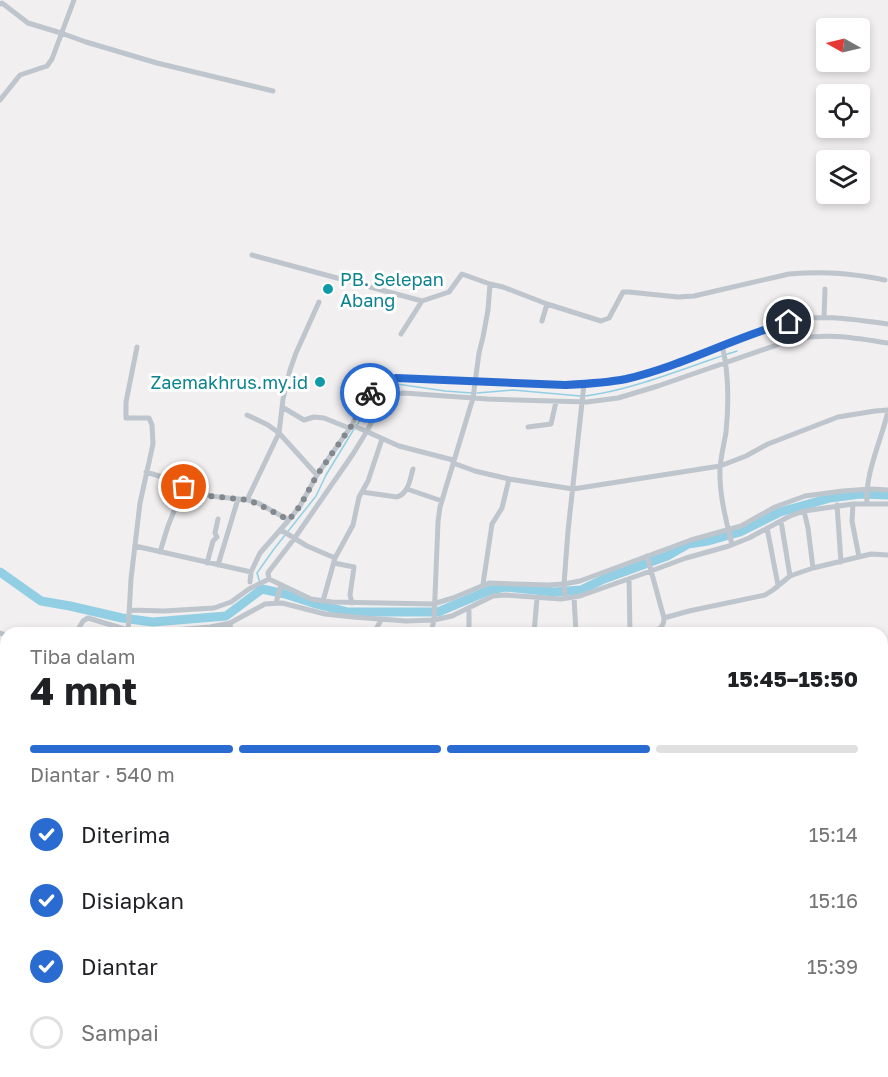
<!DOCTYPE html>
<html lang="id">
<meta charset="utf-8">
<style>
body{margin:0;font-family:"Golos Text",sans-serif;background:#f6f6f6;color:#202124;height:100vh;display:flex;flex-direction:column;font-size:22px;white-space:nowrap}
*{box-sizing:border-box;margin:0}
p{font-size:20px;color:#757577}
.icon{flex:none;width:33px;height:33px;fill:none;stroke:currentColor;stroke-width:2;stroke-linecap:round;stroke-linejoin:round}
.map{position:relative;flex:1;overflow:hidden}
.panel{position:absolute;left:0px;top:627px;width:888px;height:450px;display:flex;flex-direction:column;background:#fff;border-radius:18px 18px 0 0;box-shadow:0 3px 9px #0003}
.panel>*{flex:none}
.needle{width:39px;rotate:278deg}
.tools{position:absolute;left:816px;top:18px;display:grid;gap:12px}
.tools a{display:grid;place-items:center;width:54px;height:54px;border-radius:6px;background:#fff;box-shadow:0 3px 9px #0003;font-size:30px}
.pin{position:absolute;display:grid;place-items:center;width:51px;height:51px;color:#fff;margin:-26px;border:3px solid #fff;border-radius:50%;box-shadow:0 2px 6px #0007}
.courier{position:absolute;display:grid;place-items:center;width:60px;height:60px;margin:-30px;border:4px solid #296bd1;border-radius:50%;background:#fff;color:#222;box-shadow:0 2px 8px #0007}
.summary em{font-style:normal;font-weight:700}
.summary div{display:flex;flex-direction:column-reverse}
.summary{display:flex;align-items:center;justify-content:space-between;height:102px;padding:0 30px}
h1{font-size:39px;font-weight:700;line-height:45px}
.bar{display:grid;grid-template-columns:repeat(4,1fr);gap:9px 6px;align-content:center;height:72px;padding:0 30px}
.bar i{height:8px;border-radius:4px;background:#e0e0e0}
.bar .active{background:#296bd1}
.bar p{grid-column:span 4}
ol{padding:0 30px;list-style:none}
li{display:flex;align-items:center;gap:18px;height:66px}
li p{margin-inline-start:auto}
li .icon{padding:6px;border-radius:50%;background:#296bd1;color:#fff;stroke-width:4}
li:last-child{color:#757577}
li i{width:33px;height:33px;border:3px solid #e0e0e0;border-radius:50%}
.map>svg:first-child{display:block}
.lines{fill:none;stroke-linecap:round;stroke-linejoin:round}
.stream{stroke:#92cfe4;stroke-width:1.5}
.river{stroke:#92cfe4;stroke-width:9}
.minor{stroke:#bec5cc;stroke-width:5}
.done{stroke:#83888e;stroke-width:6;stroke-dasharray:0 10.8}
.route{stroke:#296bd1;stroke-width:8}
.culture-dot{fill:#0f9aa8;stroke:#fff;stroke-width:2}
.labels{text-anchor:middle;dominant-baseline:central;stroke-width:6;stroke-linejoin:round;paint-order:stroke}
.culture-label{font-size:18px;fill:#0d838f;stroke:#fff;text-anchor:start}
</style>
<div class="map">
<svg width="888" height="1077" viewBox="0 0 888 1077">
<rect width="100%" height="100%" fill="#f1efef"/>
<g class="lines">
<path class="stream" d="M477,393L513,390L580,396
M585,396C634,390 689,366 737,351
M357,425C366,410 376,396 388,384H397L445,391L472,393
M262,589L257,573L274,549L316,496L326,475L354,429"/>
<path class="river" d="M0,572L41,601L70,606L122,618L153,622L226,616L262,589L285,594L316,604L348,612H438L490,590L505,587L554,592L581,590L604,579L667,556L688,544L708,541L740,532L780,512L830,498L860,494L888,495
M186,1071L200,1077
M552,1071L565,1077
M707,1071H712L728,1077
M0,1074L11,1075L31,1071
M292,1077L304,1071
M678,1077L685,1072L694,1071
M864,1077L880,1071"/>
<path class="minor" d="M0,4L2,3L28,23L61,33L86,42L157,63L273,91
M0,100L20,75L47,66L52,59L74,0
M252,255L422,301
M547,304L601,321L609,318L623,292H629L678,297L694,296L789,274C824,271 850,273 885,280
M824,318L825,289
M780,324L784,342
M401,334L422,301L449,292L462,274L490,284
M722,345C729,373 729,402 726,432C724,444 721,456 720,468C719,494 726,520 732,545
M282,407L304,420L314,417L324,418L349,428
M247,415L268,425L279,433L317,475
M352,425L399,446L453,460
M528,427L551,424L556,402
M453,463L475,471L509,479L573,489L720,466L746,456L768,444L838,417L875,411L888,410
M146,472L185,484
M407,489L442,501
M362,492L397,497C409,493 410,479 413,469
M247,500L279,433L283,399L290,370L296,353L319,302
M853,504L852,521L859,557
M867,504C865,472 881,442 888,411
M837,505L841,562
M804,511L808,528L813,568L871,554L888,555
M767,528L778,585
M281,530L307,546L335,558
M135,546L251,572L260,553L288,521L300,506L317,475L352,425L363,402L369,393L377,384L396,378C446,379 496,383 547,384C573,384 598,385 624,379C664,371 702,353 740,338C760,331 780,322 801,319C830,315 859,320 888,324
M160,552L168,526L185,484L210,496L248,500L258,503L289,520
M647,556L664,618C664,629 657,630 648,633
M207,563L213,541L217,537L215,533L218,519
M334,563L354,567L350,595L352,603
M218,565L238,499
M790,576L813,568
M269,579L311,599L332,602L433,604L453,598L489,583L548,585L564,584L580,581L691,540L741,526L775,507L805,496L843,491L871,489L888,490
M629,579L630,633
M250,582L251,572
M483,584L492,524L502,508L509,479
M574,597L576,633
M565,598L564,584L568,531L584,384
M323,601L335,558L353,525L359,497L368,481L382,439
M276,603L281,585
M469,608V633
M130,610L164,611L214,608L231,602L249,589L269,579L268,573L270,570L294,539L353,454L367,431L381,404L386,398L393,394L404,393L487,399L587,402L618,398L658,386L794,339C828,333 854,338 888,343
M664,618L689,611L765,595L773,590L790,576L781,521
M230,623L231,633
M0,633L6,635
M76,633L83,621L88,618L128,630
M128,633L131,579L140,503L153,444L152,425L149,418H126V402L137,347
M137,633L210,627L230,623L265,604L282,603L325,614L353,617L406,621L434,620L452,616L493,596L505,595L561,599L580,596L651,571L686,558L729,546L749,538L790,516L804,511L853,504H888
M374,633L381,620
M431,633L434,620L438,522L440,507L473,398L479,353L483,337L488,310L490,284L503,287L547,304L542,321
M534,633L537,598
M886,749H888
M0,902L6,904
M0,983L6,968
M882,1038H888
M0,1064H6
M166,1071L180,1077
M210,1071L233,1077
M540,1071L552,1077
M563,1071L576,1077
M719,1071L729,1077
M28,1077L44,1071
M123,1077L125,1071
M185,1077L187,1071
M263,1077L280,1071
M309,1077L323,1071
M375,1077L378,1071
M462,1077L464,1071
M618,1077L620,1071
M668,1077L673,1073L680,1071
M697,1077H708
M762,1077L763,1071
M837,1077L857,1074L858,1071
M879,1077L888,1074"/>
</g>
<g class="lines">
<path class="done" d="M184,487L185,484L210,496L248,500L258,504L289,520L300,506L317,475L352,425L363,402L370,393"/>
<path class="route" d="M370,393L377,384L396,378L565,385C585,384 606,383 626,379C682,366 733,338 789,322"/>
</g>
<g class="culture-dot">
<circle cx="328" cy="289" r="6"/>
<circle cx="320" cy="382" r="6"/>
</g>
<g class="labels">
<g class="culture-label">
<text x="340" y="279">PB. Selepan<tspan x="340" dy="21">Abang</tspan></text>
<text x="308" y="382" text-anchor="end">Zaemakhrus.my.id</text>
</g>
</g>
</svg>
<div class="tools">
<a><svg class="needle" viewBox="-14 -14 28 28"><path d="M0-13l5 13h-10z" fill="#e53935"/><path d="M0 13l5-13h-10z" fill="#757577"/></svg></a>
<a><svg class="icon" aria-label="locate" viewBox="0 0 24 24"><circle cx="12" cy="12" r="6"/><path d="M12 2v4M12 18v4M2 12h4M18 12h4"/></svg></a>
<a><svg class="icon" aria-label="layers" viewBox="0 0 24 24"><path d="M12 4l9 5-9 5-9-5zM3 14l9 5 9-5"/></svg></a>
</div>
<div class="pin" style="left:184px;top:487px;background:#ea580c"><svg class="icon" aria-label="bag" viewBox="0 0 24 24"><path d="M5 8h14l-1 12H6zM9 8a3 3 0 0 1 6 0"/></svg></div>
<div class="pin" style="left:789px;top:322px;background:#1f2937"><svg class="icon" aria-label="home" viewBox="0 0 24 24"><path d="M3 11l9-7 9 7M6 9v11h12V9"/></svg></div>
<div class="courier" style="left:370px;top:393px"><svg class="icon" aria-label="bike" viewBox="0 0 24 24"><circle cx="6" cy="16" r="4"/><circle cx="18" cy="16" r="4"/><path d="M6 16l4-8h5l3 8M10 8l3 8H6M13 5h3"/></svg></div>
<section class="panel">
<div class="summary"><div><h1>4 mnt</h1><p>Tiba dalam</p></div><em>15:45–15:50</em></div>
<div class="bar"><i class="active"></i><i class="active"></i><i class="active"></i><i></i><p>Diantar · 540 m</p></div>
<ol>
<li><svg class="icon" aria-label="check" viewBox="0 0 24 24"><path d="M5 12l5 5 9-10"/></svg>Diterima<p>15:14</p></li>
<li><svg class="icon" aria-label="check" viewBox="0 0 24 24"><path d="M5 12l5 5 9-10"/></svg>Disiapkan<p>15:16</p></li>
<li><svg class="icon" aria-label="check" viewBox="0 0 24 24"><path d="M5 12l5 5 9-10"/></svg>Diantar<p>15:39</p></li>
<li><i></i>Sampai</li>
</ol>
</section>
</div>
